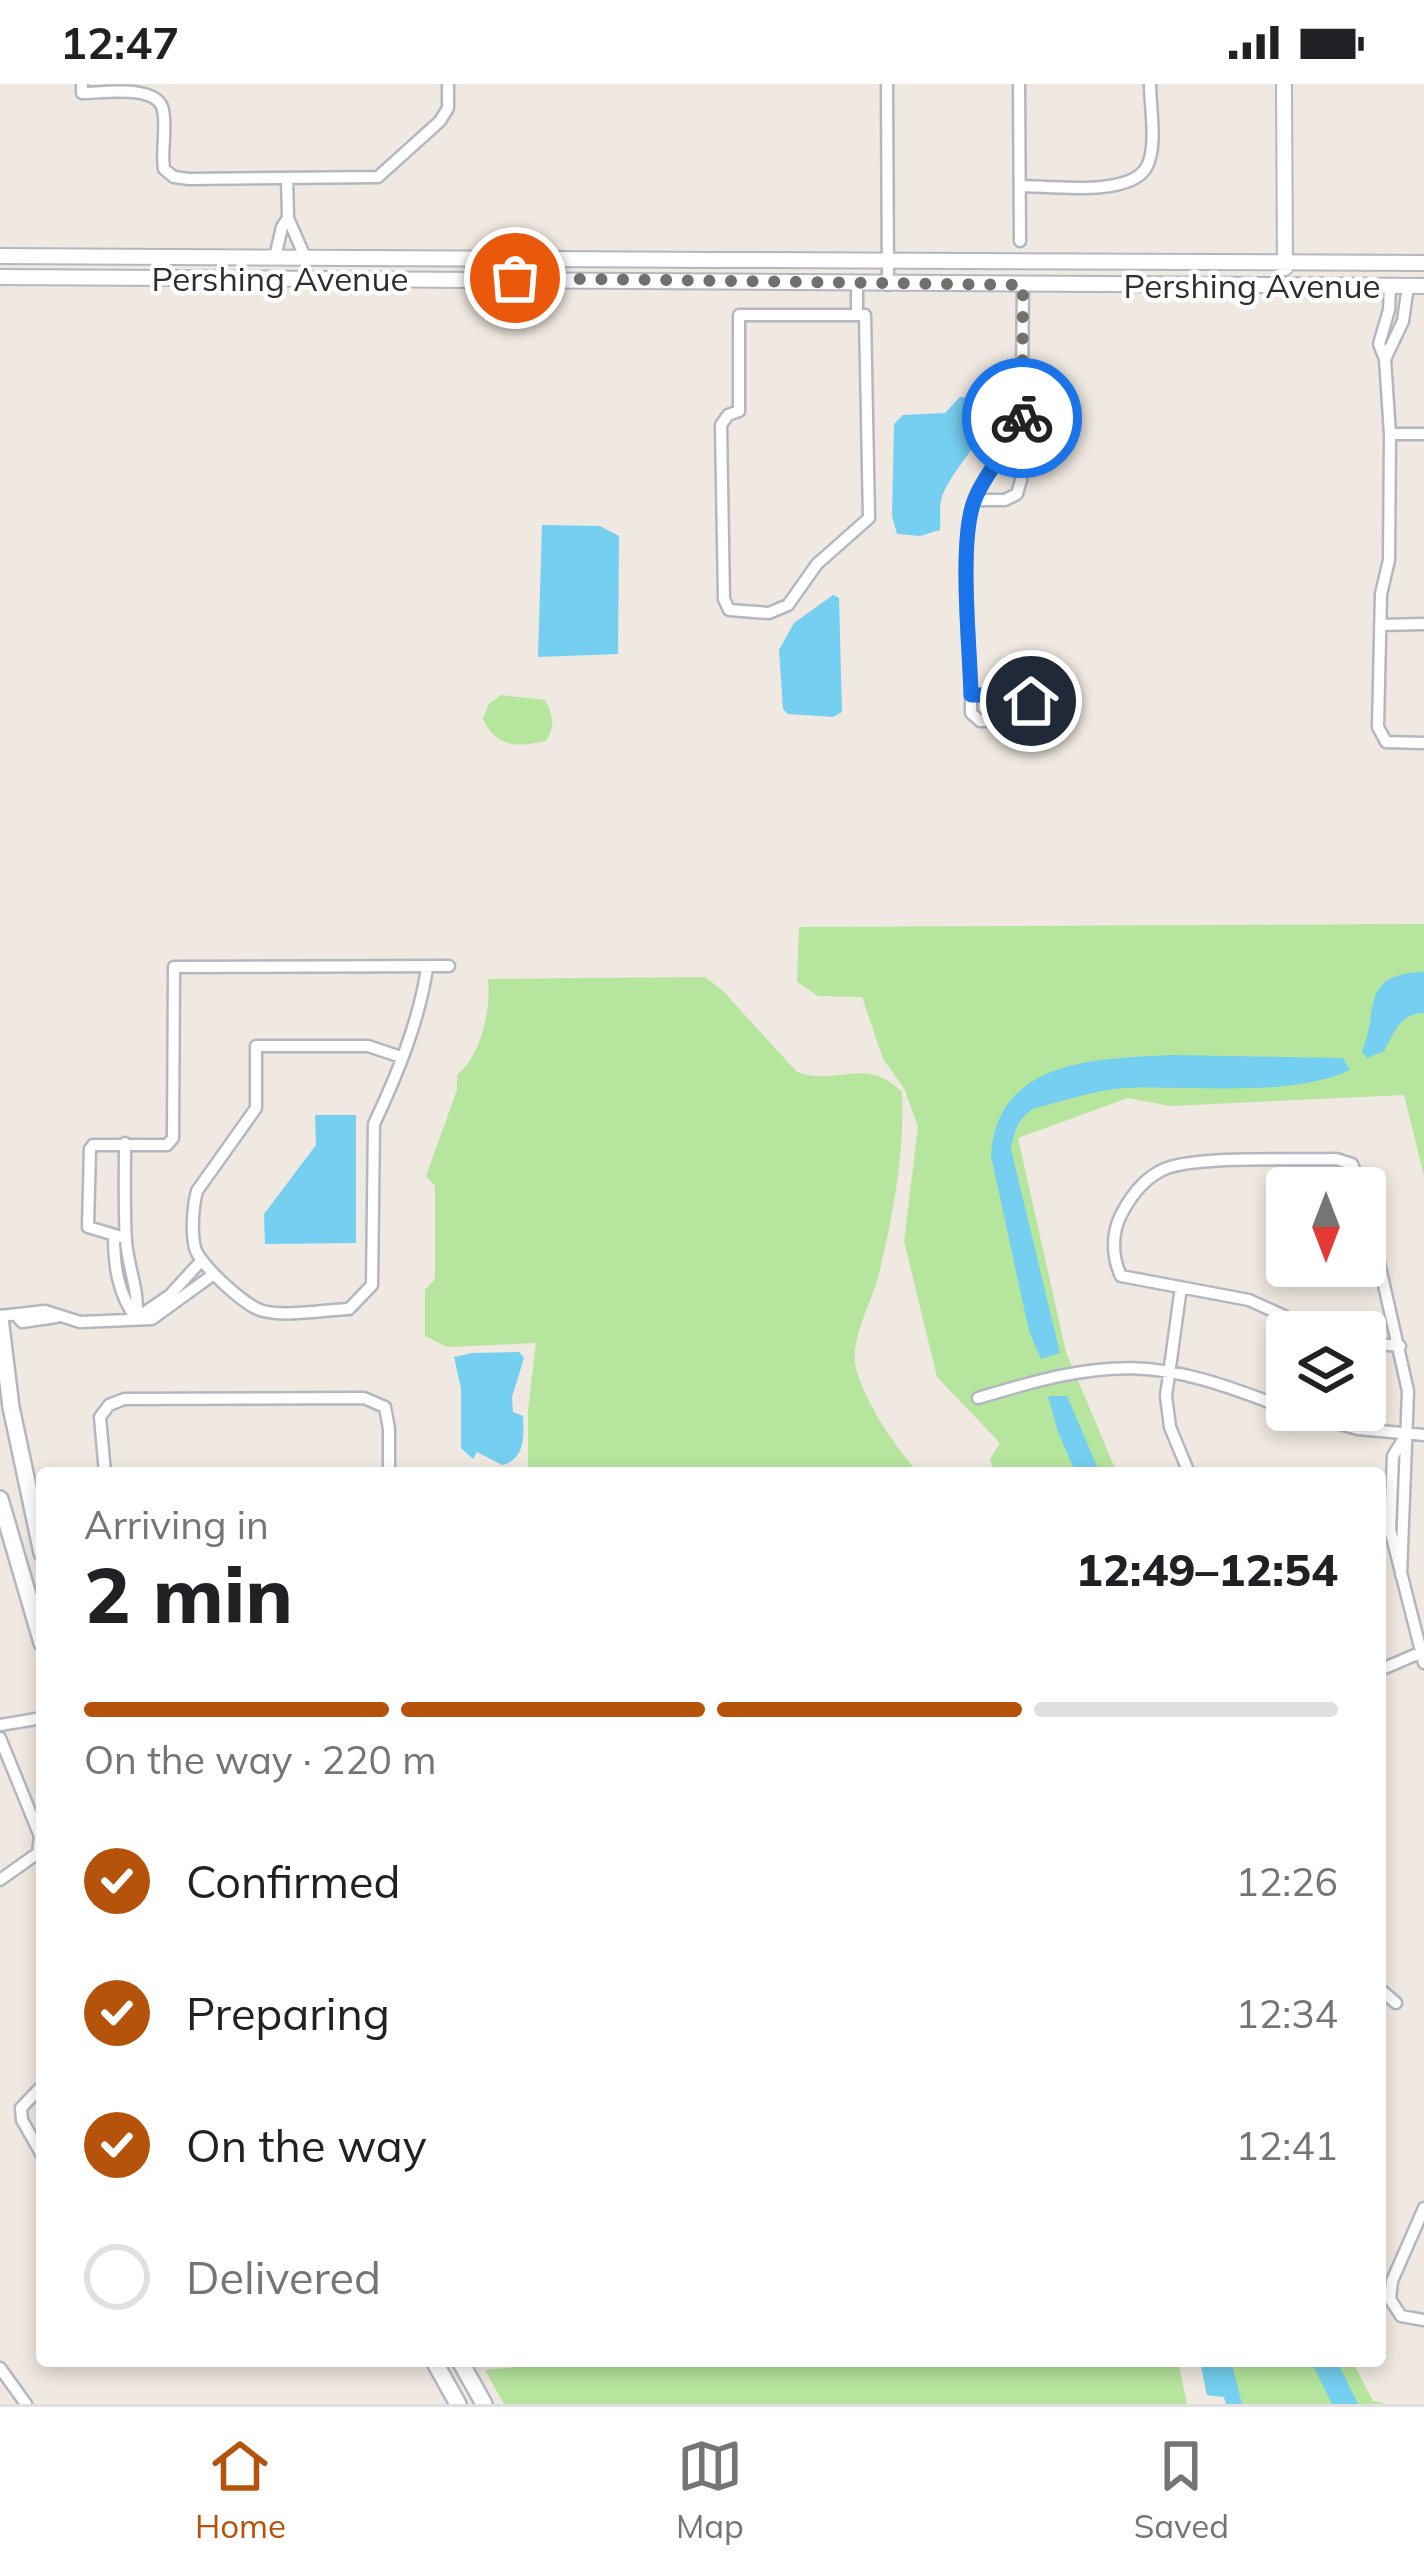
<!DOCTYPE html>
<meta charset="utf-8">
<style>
body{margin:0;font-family:Mulish,sans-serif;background:#f2f2f2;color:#202124;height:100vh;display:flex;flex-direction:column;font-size:45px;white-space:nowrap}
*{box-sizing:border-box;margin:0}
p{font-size:39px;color:#757577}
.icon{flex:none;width:66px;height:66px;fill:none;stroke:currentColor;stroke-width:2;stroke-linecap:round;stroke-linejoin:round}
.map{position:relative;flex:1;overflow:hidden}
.details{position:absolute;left:36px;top:1383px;width:1350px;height:900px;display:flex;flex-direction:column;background:#fff;border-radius:12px;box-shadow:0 6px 18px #0003}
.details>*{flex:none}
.needle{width:78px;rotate:180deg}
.fabs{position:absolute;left:1266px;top:1083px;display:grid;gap:24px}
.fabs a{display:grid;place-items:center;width:120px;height:120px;border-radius:12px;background:#fff;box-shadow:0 6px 18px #0003;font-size:60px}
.pin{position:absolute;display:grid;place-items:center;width:102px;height:102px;color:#fff;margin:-51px;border:6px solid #fff;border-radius:50%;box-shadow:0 3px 12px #0007}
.courier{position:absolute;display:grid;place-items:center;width:120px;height:120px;margin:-60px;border:9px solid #1a73e8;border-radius:50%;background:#fff;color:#222;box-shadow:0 3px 15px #0007}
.head em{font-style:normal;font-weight:800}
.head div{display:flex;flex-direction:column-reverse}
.head{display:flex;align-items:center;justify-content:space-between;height:204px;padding:0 48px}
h1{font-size:78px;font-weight:800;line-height:90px}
.bar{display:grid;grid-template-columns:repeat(4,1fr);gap:18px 12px;align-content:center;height:144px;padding:0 48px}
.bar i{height:15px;border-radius:9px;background:#e0e0e0}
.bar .active{background:#b45309}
.bar p{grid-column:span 4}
ol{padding:0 48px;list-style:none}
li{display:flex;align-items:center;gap:36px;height:132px}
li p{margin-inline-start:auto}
li .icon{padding:12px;border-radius:50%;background:#b45309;color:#fff;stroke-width:4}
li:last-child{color:#757577}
li i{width:66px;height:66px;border:6px solid #e0e0e0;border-radius:50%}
.status{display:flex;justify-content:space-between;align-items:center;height:84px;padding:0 60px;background:#fff;direction:ltr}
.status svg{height:33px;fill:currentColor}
.tabs{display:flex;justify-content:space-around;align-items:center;height:168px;border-top:3px solid #e0e0e0;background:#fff;font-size:33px;color:#757577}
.tabs a{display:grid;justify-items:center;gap:6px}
.tabs .active{color:#b45309}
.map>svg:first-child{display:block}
.green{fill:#b6e59e}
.water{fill:#75cff0}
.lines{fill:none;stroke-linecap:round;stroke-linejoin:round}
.minor-casing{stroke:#b4b7c1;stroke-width:15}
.tertiary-casing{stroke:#b4b7c1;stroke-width:18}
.secondary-casing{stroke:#b4b7c1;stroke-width:20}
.minor{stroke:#fff;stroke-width:10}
.tertiary{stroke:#fff;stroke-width:14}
.secondary{stroke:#fff;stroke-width:15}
.done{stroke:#726f6d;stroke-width:12;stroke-dasharray:0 21.6}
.route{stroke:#1a73e8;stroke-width:15}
.labels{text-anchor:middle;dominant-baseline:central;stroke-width:9;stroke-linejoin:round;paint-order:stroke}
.street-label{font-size:33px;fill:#2e2e2e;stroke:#fff}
</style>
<div class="status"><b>12:47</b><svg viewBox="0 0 49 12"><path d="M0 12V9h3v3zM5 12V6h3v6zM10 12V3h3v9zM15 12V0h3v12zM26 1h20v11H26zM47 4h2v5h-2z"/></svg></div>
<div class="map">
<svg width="1424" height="2320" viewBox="0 0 1424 2320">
<rect width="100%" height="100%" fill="#efe9e1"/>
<path class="green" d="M501,611L545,616C553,632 556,641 546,657C518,663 496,664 483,635L489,620Z
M1424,840V1092L1404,1011L1170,1022L1128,1014L1018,1054L1066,1268L1117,1389H995L990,1375L1000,1359L937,1293L904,1157L918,1043L904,1004L883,975L862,913L818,912L797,898L799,843Z
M705,893L722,906L797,988C837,1003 865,971 902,1008C905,1069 893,1131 879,1190C872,1217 852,1252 855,1279C859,1308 898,1370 920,1389H528V1325L536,1259L447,1263L425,1252V1206L435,1195V1102L426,1092L457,1006V991C482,970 491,926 488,895Z
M574,2277H1178L1187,2320H504L485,2286Z
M1200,2277H1352L1373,2317L1387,2320H1226L1224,2313L1207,2311Z"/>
<path class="water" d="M960,313L983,314C1004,342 949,384 941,416C939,425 941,436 940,446L920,452L897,450L892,432L894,340L903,331L945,329Z
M542,441L600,442L619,452L618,570L538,573Z
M833,511L839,514L842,628L833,633L788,630L783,625L779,566L794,539Z
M1424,888V929C1400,929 1394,949 1384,967L1367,974L1362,967C1380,926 1358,890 1424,888Z
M1171,971L1343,974L1350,986C1290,1014 1194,1001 1127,1004C1097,1005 1065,1017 1035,1024C1018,1034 1014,1046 1011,1065L1060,1269L1041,1275L1029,1247L991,1072C997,975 1095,975 1171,971Z
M315,1031H356V1159L265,1160L264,1130L316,1061Z
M519,1268L524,1274L512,1313L513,1328L523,1332C524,1352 525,1376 502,1381L477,1368L473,1375L461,1364V1304L454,1273L472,1269Z
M1048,1312H1067L1100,1389H1076L1058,1348Z
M1200,2277H1231L1242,2320H1226L1224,2313L1207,2311Z
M1311,2277H1337L1358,2320H1332Z"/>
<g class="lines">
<defs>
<path id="minor" d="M82,0V9C103,9 158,0 163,26C167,45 161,66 164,85L174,93L189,95L378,93L440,37L448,24V0
M887,0L888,201
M1019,0L1020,157
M287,94L288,134
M1020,102C1051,102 1128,113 1146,84C1158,64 1150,23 1150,0
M275,173L282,143L288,134L305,173
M857,200V231H739V327L728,331L721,341L724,515L729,526L769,529L788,521L817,480L869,434L865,231H857
M1390,202L1389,226L1379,260L1385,275L1390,350L1389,476L1381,510L1378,643L1386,658L1424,659
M1385,275L1403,237L1408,202
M1390,350H1424
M974,416H1005L1017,410L1021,396L1023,201
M1380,541L1424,540
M971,611H1022L1031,618V631L1022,637H980L971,629V611C970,563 958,454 975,414C987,384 1012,363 1023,333
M401,973L368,962H256V1024L197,1107C193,1122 191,1148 195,1164C199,1180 246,1223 263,1227C289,1233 322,1226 349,1225L372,1201L374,1040C397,991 419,938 427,884
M125,1059C125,1091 124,1125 126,1157C128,1184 140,1208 136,1234
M1365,1117L1408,1307L1401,1491
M114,1152C114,1182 118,1210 136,1234
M125,1154L88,1143L90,1065L93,1061H167L173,1054L174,883L449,882
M1181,1203L1166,1312L1170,1343L1189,1389
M0,1232L45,1227L80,1238L152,1235L214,1190
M17,1232L22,1238L56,1233
M138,1233L170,1211L202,1176
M1319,1248L1249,1216L1121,1192C1112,1173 1111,1149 1122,1129C1132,1110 1146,1092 1167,1084C1203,1072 1294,1076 1336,1075L1352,1080L1362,1104
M1365,1259L1400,1262
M978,1314C1114,1273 1154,1272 1287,1325
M1290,1326L1358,1345L1424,1351
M1406,1351L1393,1372L1390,1445L1424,1579
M105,1389L100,1333L109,1321L124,1315L364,1314L385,1323L389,1345V1389
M1380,1586L1424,1567
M0,1641L42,1634
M0,1654L40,1752L38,1769L0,1796
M1380,1905L1396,1919
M42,2002L21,2024L22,2036L42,2071
M1424,2124L1392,2197L1390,2215L1401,2232L1424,2236
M0,2284L26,2320"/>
<path id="tertiary" d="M1284,0L1285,184
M0,172C475,172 949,180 1424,179
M0,193L1424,202"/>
<path id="secondary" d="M0,1234L11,1323L42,1469
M0,1415L42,1559
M434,2277L458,2320
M460,2277L484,2320"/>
</defs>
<use href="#minor" class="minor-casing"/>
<use href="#tertiary" class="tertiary-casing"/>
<use href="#secondary" class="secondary-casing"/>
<use href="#minor" class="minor"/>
<use href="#tertiary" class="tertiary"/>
<use href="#secondary" class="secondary"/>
</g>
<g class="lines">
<path class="done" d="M515,194L1023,201L1022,334"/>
<path class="route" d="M1022,334C1011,364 987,385 975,415C958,455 970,563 971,611H1022L1031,617"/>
</g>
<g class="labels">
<g class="street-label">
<text x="280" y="194">Pershing Avenue</text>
<text x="1252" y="201">Pershing Avenue</text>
</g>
</g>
</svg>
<div class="fabs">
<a><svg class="needle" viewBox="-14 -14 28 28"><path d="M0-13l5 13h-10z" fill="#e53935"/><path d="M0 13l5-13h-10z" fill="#757577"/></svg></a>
<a><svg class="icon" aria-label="layers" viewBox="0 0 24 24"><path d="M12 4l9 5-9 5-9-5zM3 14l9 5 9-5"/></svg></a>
</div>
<div class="pin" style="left:515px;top:194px;background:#ea580c"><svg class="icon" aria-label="bag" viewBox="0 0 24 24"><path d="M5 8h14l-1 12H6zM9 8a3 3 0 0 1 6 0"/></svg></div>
<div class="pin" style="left:1031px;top:617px;background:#1f2937"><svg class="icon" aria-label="home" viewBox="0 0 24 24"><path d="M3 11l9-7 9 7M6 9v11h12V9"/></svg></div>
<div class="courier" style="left:1022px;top:334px"><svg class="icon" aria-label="bike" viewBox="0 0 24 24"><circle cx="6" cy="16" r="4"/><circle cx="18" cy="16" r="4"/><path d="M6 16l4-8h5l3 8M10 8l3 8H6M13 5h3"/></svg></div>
<section class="details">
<div class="head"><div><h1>2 min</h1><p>Arriving in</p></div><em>12:49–12:54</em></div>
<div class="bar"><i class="active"></i><i class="active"></i><i class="active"></i><i></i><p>On the way · 220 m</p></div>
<ol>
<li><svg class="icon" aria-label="check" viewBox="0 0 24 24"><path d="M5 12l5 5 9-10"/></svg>Confirmed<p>12:26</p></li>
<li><svg class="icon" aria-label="check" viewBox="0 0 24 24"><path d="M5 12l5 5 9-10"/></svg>Preparing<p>12:34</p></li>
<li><svg class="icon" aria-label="check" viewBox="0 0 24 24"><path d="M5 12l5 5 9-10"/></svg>On the way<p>12:41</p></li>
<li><i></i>Delivered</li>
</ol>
</section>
</div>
<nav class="tabs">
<a class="active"><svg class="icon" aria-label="home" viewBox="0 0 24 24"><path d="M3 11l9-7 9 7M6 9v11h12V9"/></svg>Home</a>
<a><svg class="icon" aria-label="map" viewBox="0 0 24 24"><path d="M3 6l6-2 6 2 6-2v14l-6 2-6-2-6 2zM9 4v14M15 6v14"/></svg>Map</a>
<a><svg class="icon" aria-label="saved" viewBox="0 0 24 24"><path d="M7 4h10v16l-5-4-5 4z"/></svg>Saved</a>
</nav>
